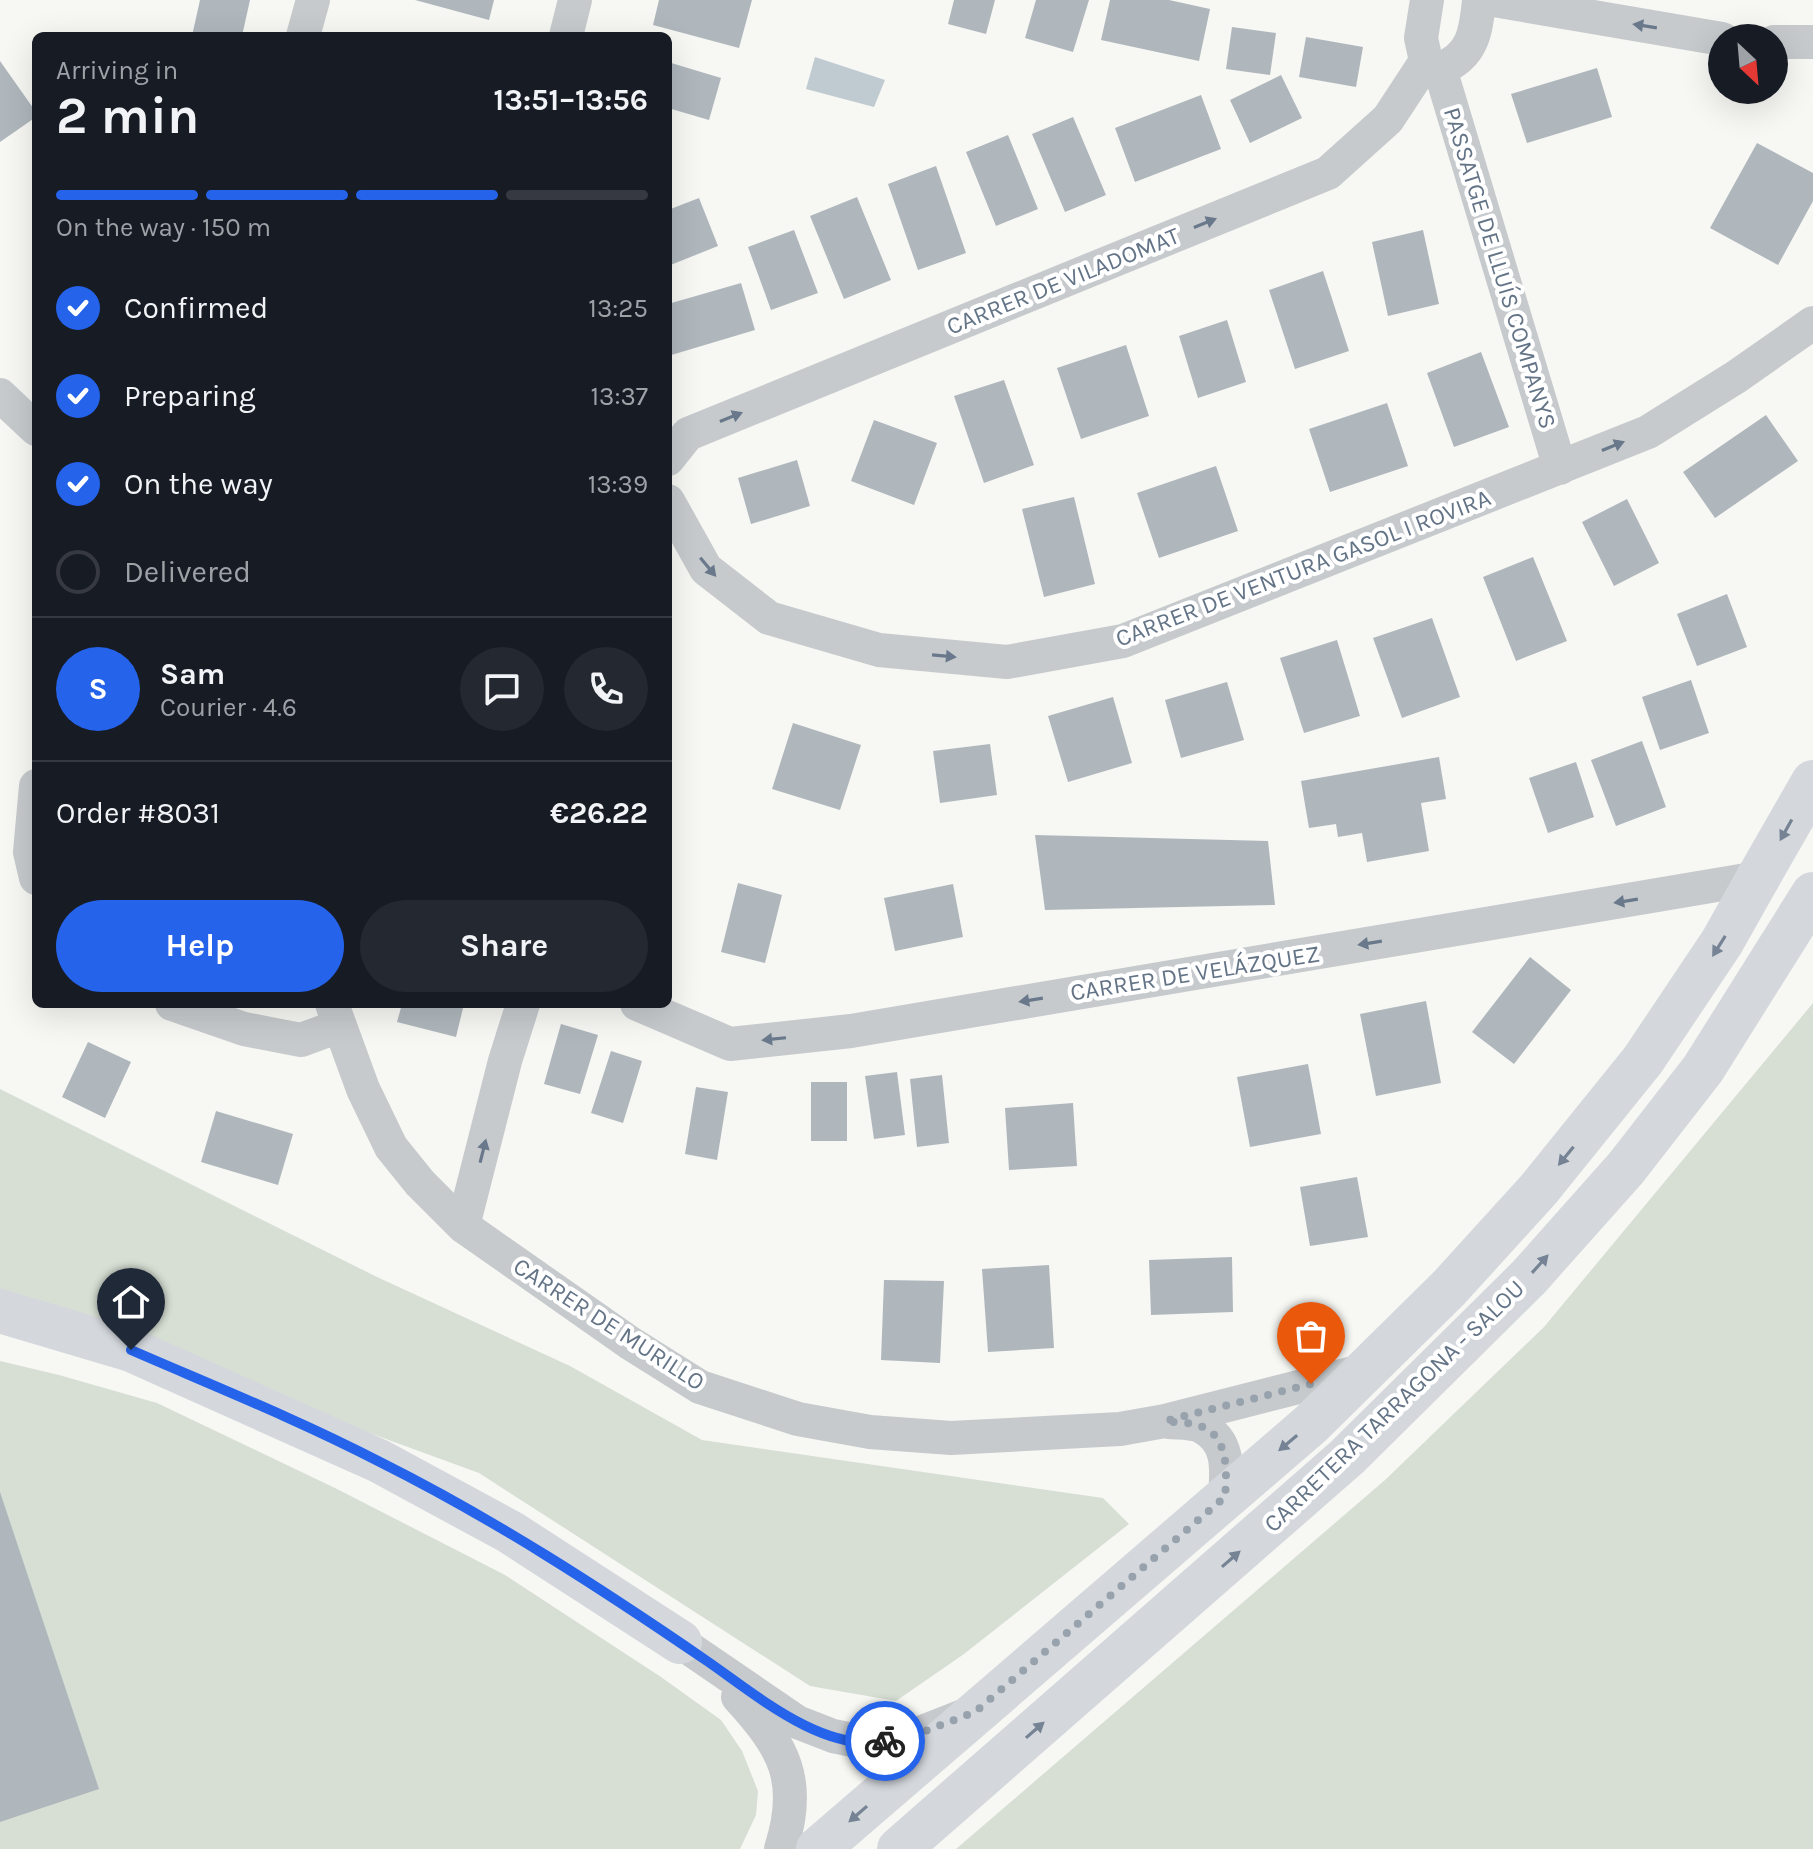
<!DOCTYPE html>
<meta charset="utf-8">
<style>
body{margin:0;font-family:Karla,sans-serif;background:#242831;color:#f1f3f6;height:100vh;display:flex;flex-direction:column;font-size:30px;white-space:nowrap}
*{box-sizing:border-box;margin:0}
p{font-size:26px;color:#9ea1a6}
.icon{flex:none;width:44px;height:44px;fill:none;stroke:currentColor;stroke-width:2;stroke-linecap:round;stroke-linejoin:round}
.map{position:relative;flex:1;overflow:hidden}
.side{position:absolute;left:32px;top:32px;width:640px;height:976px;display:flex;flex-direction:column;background:#171b24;border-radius:12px;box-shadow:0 8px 32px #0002}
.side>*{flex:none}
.needle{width:52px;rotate:154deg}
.fabs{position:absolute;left:1708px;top:24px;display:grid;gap:16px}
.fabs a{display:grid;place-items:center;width:80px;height:80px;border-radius:50%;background:#171b24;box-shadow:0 8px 32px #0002;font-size:40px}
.pin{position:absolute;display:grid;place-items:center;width:68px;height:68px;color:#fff;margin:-82px -34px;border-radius:50% 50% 50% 0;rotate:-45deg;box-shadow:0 0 8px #0007}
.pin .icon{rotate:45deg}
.courier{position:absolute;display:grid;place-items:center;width:80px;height:80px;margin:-40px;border:6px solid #2563eb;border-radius:50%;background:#fff;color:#222;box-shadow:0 2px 10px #0007}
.overview em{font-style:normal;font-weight:700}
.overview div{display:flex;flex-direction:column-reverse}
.overview{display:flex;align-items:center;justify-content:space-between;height:136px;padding:0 24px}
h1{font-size:52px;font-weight:700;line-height:60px}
.bar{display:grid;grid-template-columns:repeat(4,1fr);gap:12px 8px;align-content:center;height:96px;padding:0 24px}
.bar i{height:10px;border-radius:6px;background:#363941}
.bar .selected{background:#2563eb}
.bar p{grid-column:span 4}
.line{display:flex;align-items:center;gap:20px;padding:0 24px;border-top:2px solid #363941}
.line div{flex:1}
.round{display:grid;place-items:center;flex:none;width:84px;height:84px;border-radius:42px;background:#242831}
ol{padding:0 24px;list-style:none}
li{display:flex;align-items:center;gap:24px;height:88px}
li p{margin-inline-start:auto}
li .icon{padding:8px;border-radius:50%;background:#2563eb;color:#fff;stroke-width:4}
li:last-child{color:#9ea1a6}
li i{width:44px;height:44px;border:4px solid #363941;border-radius:50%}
.cta{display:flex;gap:16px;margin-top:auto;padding:16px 24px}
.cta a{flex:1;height:92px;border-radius:48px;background:#2563eb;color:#fff;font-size:32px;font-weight:700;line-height:92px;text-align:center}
.cta a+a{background:#242831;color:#f1f3f6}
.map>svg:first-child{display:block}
.green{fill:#d7dfd4}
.water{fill:#c0cbd1}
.building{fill:#afb7bd}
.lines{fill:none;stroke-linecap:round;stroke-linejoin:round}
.street{stroke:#c6cacd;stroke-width:34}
.secondary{stroke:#d4d8dd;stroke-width:44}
.primary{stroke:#d4d8dd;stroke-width:44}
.highway{stroke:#d4d8dd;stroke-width:44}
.oneway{fill:#69788a}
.oneway2{fill:#758394}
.done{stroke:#97a2ad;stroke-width:8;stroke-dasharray:0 14.4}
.route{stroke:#2563eb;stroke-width:10}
.labels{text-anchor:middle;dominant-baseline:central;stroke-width:8;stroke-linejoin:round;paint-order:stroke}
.street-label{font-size:24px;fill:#647487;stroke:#fff}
</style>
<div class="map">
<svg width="1813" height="1849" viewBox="0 0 1813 1849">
<rect width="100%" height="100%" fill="#f7f7f3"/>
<path class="green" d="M1813,1003V1849H956L1385,1480L1544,1327Z
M0,1089L377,1277L570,1366L702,1440L1103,1498L1129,1524L964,1654L896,1701L810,1686L479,1473L0,1298Z
M0,1361L59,1375L157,1403L337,1489L505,1575L661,1677L721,1720L742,1751L758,1791L756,1815L740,1849H0Z"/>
<path class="water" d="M815,57L885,80L874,107L806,89Z"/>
<path class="building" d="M200,0H250L242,36H192Z
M415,0H494L489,20Z
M659,0H752L739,48L653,25Z
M954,0H995L986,34L948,24Z
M1036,0H1089L1073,52L1025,38Z
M1110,0H1169L1210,9L1199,61L1101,40Z
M1232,27L1276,33L1270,75L1226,69Z
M1306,37L1363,47L1356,87L1299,77Z
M0,61L36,112V117L0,142Z
M668,62L721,78L709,120L668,108Z
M1597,68L1612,117L1527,143L1511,94Z
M1281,75L1302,118L1250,143L1230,100Z
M1201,95L1221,149L1135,182L1115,128Z
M1073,117L1106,195L1065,212L1032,134Z
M1008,135L1038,209L996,226L966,152Z
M1757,143L1813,173V201L1778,265L1710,228Z
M936,166L966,253L918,270L888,184Z
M857,197L891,280L844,299L810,216Z
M699,198L718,246L668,266V210Z
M794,230L818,293L771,310L748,247Z
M1423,230L1439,304L1388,316L1372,242Z
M1323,271L1349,351L1295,369L1269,290Z
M741,283L755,330L668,356V304Z
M1227,320L1246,382L1198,398L1179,336Z
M1126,345L1149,416L1081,439L1057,368Z
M1481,352L1509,427L1454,447L1427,373Z
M1004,380L1034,465L984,483L954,396Z
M1387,403L1408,466L1330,492L1309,429Z
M1766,415L1798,461L1715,518L1683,472Z
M874,420L937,443L914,505L851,481Z
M797,460L810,506L751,524L738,478Z
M1216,466L1238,531L1159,558L1137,493Z
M1074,497L1095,584L1044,597L1022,509Z
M1627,499L1659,563L1614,586L1582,522Z
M1533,557L1567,641L1516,661L1483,577Z
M1727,594L1747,647L1697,666L1677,614Z
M1432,618L1460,697L1402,718L1373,638Z
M1337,640L1360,716L1304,733L1280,658Z
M1691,680L1709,733L1660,750L1642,697Z
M1227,682L1244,740L1181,758L1165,700Z
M1113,697L1132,763L1068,782L1048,716Z
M793,723L861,745L840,810L772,789Z
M1642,741L1666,807L1616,826L1591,760Z
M990,744L997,795L940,803L933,751Z
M1439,757L1446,799L1421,803L1429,851L1367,862L1362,833L1338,837L1336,824L1309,828L1301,781Z
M1576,762L1594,817L1548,833L1529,778Z
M1035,835L1268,841L1275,905L1045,910Z
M738,883L782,895L765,963L721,952Z
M953,884L963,937L895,951L884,898Z
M1530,957L1571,990L1514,1064L1472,1032Z
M1426,1001L1441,1083L1376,1096L1360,1014Z
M402,1004H464L456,1037L397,1022Z
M561,1024L598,1035L580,1094L544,1084Z
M88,1042L131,1062L105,1118L62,1097Z
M611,1051L642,1061L623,1123L591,1113Z
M1308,1064L1321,1134L1250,1147L1237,1077Z
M897,1072L905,1135L874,1139L865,1076Z
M942,1075L949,1143L917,1147L910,1079Z
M811,1082H847V1141H811Z
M696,1087L728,1092L717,1160L685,1154Z
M1073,1103L1077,1166L1009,1170L1005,1108Z
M216,1111L293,1134L278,1185L201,1162Z
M1357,1177L1368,1237L1310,1246L1300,1187Z
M1232,1257L1233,1312L1151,1315L1149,1260Z
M1049,1265L1054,1348L988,1352L982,1269Z
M884,1280L944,1281L940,1363L881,1360Z
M0,1492L99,1789L0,1822Z"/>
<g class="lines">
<path class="street" d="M1427,0L1421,38L1426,61L1440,69C1473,56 1476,32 1479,0
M1494,0L1722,39
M303,36L313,0
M566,36L575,0
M1774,42H1813
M1440,69L1560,468
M0,395L36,429
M668,459L688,434L1328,173L1388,119L1426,61
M668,501L706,569L769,618L879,650L1007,662L1123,641L1648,432L1736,377L1813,323
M36,786L30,852L36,878
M172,1004L244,1029L301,1040L339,1026
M332,1004L363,1089L391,1147L420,1183L463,1226L630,1343L700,1387L798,1419L870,1432L951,1438L1120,1429L1165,1421L1369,1369
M637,1004L730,1044L851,1031L1758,878
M463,1226L505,1061L523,1004
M1169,1422C1179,1423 1193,1422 1202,1427C1230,1441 1227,1470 1225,1497
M680,1642L797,1722L833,1736L872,1744L912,1736L963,1716
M738,1697C784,1747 803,1780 781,1849"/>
<path class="secondary" d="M0,1311L131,1350L379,1461L510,1532L680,1642"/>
<path class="primary" d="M1758,878L1813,782"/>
<path class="highway" d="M818,1849L1311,1424L1449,1288L1539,1189L1643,1060L1722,942L1758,878
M899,1849L1347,1457L1529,1277L1626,1168L1703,1069L1813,894"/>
</g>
<defs><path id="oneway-solid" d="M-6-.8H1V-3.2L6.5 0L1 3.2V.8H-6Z" transform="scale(2)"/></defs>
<g class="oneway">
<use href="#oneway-solid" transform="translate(1645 26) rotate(-171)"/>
<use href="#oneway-solid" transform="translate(1205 223) rotate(-22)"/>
<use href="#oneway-solid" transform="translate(731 417) rotate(-22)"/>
<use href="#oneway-solid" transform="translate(1613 446) rotate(-22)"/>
<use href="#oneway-solid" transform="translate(708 567) rotate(50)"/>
<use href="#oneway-solid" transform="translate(944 656) rotate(5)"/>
<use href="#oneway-solid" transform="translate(1626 901) rotate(171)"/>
<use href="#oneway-solid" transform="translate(1370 943) rotate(171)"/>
<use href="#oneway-solid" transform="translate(1031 1000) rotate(171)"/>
<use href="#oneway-solid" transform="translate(774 1039) rotate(174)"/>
<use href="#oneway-solid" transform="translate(483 1151) rotate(-76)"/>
</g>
<g class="oneway2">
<use href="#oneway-solid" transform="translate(1786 830) rotate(119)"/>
<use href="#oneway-solid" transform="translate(1719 946) rotate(122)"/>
<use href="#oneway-solid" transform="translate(1566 1156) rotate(129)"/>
<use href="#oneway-solid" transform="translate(1540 1264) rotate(-48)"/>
<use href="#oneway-solid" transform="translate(1288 1443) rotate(140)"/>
<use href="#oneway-solid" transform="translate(1231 1559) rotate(-41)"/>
<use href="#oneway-solid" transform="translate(1035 1730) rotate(-41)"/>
<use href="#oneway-solid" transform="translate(858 1814) rotate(139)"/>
</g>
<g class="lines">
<path class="done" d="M885,1741L912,1736L975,1712L1225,1497C1227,1471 1229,1433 1197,1425C1187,1422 1175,1423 1165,1421L1311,1384"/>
<path class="route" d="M131,1350C214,1386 299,1420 380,1462C494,1519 602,1589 707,1661C755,1694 823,1753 885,1741"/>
</g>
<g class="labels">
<g class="street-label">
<text transform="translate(1500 268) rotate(73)">PASSATGE DE LLUÍS COMPANYS</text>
<text transform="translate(1063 281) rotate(-22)">CARRER DE VILADOMAT</text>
<text transform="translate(1303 568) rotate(-21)">CARRER DE VENTURA GASOL I ROVIRA</text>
<text transform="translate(1195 973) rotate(-9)">CARRER DE VELÁZQUEZ</text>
<text transform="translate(609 1324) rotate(33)">CARRER DE MURILLO</text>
<text transform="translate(1394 1406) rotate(-44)">CARRETERA TARRAGONA - SALOU</text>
</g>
</g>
</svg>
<div class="fabs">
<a><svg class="needle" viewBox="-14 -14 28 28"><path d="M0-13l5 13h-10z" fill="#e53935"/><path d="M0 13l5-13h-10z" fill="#9ea1a6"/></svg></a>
</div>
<div class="pin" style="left:1311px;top:1384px;background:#ea580c"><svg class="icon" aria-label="bag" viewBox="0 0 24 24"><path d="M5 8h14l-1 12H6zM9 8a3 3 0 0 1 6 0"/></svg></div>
<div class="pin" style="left:131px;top:1350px;background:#1f2937"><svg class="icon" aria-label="home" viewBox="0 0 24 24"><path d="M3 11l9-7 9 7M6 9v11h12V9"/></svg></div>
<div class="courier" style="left:885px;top:1741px"><svg class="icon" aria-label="bike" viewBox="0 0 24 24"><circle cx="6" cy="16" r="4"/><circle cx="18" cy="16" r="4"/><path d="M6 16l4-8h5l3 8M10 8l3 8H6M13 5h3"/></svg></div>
<section class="side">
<div class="overview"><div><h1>2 min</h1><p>Arriving in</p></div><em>13:51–13:56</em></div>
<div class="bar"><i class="selected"></i><i class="selected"></i><i class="selected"></i><i></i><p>On the way · 150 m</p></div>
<ol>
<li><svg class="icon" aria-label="check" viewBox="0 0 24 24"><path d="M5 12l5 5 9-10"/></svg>Confirmed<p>13:25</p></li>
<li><svg class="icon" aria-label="check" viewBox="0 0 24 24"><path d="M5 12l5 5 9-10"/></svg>Preparing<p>13:37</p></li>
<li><svg class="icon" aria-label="check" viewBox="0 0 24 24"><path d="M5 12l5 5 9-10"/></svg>On the way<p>13:39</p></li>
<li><i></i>Delivered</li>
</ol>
<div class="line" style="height:144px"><b class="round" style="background:#2563eb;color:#fff">S</b><div><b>Sam</b><p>Courier · 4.6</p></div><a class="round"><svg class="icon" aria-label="chat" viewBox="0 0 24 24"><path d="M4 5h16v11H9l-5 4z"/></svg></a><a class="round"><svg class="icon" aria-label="phone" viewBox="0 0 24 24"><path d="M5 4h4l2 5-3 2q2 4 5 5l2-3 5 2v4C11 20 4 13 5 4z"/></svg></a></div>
<div class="line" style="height:104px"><div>Order #8031</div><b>€26.22</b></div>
<div class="cta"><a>Help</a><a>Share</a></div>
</section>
</div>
